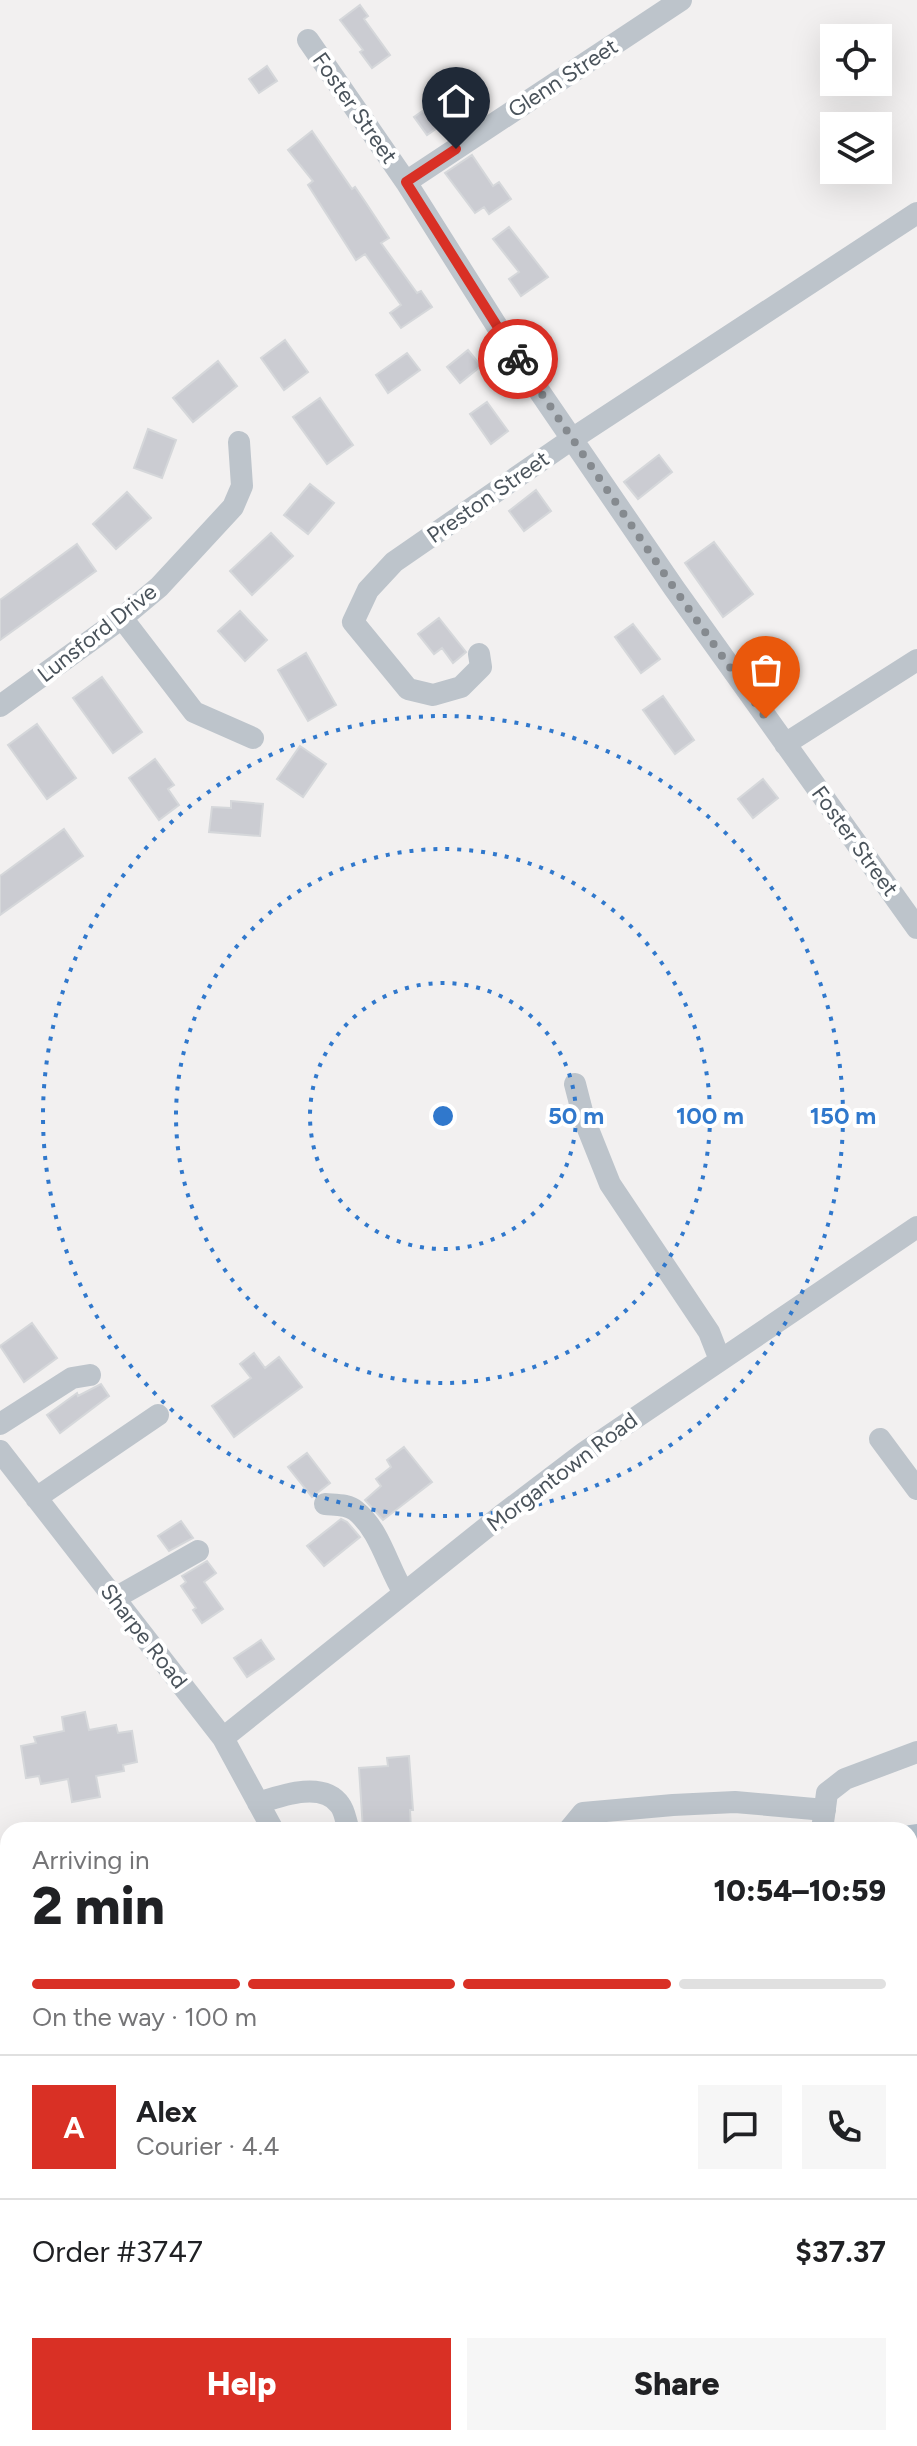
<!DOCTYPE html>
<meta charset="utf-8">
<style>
body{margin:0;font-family:Figtree,sans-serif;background:#f6f6f6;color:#202124;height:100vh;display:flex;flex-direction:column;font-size:30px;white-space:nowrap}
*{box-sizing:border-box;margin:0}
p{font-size:26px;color:#757577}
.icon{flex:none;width:44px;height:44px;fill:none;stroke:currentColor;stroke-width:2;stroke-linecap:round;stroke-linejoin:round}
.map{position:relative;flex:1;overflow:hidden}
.drawer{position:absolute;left:0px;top:1822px;width:918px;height:624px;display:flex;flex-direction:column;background:#fff;border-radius:24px 24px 0 0;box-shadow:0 8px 32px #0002}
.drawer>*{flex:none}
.tools{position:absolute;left:820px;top:24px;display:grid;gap:16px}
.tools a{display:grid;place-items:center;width:72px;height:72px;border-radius:0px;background:#fff;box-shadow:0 8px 32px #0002;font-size:40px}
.pin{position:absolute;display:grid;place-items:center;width:68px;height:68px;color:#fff;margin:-82px -34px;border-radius:50% 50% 50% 0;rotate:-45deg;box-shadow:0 0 8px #0007}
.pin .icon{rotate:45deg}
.courier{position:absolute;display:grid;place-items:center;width:80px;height:80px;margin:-40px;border:6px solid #d93025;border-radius:50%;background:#fff;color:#222;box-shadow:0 2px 10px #0007}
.overview em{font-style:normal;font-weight:800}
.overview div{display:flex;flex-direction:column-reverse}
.overview{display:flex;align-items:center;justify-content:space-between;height:136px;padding:0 32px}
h1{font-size:52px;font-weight:800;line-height:60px}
.bar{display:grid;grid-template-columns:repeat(4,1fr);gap:12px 8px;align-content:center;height:96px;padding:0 32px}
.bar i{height:10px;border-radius:6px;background:#e0e0e0}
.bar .active{background:#d93025}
.bar p{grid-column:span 4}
.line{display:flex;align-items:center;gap:20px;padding:0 32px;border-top:2px solid #e0e0e0}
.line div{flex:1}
.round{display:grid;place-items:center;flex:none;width:84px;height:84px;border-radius:0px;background:#f6f6f6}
.primary-button{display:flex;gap:16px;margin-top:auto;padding:16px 32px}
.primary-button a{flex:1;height:92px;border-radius:0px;background:#d93025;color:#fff;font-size:32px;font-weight:800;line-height:92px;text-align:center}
.primary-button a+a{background:#f6f6f6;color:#202124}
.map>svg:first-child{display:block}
.building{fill:#cbccd2;stroke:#d5d7da;stroke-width:2}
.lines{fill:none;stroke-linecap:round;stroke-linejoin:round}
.minor{stroke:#bdc4cb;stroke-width:22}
.major{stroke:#b3c0cb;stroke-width:28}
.done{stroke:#858a8f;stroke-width:8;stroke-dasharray:0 14.4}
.route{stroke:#d93025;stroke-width:10}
.ring{fill:none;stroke:#3078cc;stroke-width:4;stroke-dasharray:4 8}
.labels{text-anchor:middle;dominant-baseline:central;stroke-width:8;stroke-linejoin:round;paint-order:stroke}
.street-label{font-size:22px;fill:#4a535b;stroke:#fff}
.centre{fill:#3078cc;stroke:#fff;stroke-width:4}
.ring-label{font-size:24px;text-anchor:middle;font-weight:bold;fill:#3078cc;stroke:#fff;stroke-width:8;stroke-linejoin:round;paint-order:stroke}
</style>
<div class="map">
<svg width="917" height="2446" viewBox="0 0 917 2446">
<rect width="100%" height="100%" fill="#f2f0f0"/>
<path class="building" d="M360,5L368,16L364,19L390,55L372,68L360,52L363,50L340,20Z
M267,66L277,81L259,93L249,79Z
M444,96L457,114L427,135L414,117Z
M312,131L352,189L355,187L366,203L389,238L381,243L417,293L421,291L432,307L401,328L390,313L401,305L365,254L356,260L308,185L313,181L288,150Z
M472,155L493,186L499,182L511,199L489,214L484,207L475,213L445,173Z
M509,227L548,277L521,296L509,279L519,272L493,239Z
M285,340L308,372L284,390L261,358Z
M468,350L481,366L460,383L447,367Z
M407,353L420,370L388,393L376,375Z
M218,361L237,386L193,422L173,398Z
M320,398L353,445L327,464L293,417Z
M487,402L508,431L491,444L470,414Z
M148,429L176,440L162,478L134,468Z
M659,455L672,472L638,499L624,482Z
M310,484L334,503L308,534L284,515Z
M536,490L551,511L524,531L509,511Z
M127,492L151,518L116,549L93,524Z
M271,533L293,556L252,595L230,571Z
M714,542L753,594L723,617L685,563Z
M77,544L96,571L0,640V600Z
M240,611L267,640L245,661L218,631Z
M439,618L466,652L453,663L442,648L434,654L418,634Z
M633,624L660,659L641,673L615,637Z
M306,653L336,705L308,721L278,670Z
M102,677L142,732L113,753L73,698Z
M663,696L694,740L675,754L643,710Z
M37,724L76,778L47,799L8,745Z
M300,746L326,764L303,797L277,779Z
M155,759L174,785L168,789L179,805L159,820L129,778Z
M763,779L778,798L753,818L738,799Z
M231,801L263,804L260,836L209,832L212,807L231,808Z
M64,829L83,856L0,915V876Z
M32,1323L57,1358L24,1382L0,1346Z
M254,1353L265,1368L279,1357L302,1387L234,1437L212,1406L251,1378L240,1364Z
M101,1384L109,1396L60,1433L47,1415L77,1393L78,1396Z
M404,1447L432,1482L383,1520L365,1500L381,1486L376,1479L391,1467L387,1460Z
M307,1453L330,1483L312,1497L288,1467Z
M341,1519L347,1522L360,1537L324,1566L307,1546Z
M181,1521L193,1538L169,1551L158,1536Z
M207,1561L216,1573L204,1582L223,1609L202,1623L193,1610L196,1608L181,1586L186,1582L182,1576Z
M261,1640L274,1659L247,1677L234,1658Z
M85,1712L89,1730L116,1725L118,1733L132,1731L137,1762L123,1765L124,1771L96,1776L100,1797L72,1802L68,1779L41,1784L39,1776L26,1778L21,1746L36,1743L34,1737L64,1731L62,1717Z
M409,1756L413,1810H410L411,1830H363L359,1768L388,1766L387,1758Z"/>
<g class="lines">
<path class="minor" d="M308,40L406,182L522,366L674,588L917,928
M406,182L681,0
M122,618L194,712L253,738
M479,654L481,667L461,687L433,695L408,689L353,622L368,590L394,562L572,439L917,213
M0,706L122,618L159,587L233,507L242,486L239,442
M785,744L917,660
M575,1084L584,1119L610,1184L709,1332L720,1360
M0,1424L72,1378L90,1375
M880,1439L917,1489
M0,1451L223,1738L273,1830
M36,1498L158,1415
M325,1504C336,1505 348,1504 356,1511C380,1530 388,1568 404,1593
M115,1598L198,1551
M223,1738L502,1515L585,1452L917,1227
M258,1803C280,1796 323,1780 340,1805C345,1811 346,1823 349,1830
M569,1830L583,1813L673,1805L735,1802L825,1810
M822,1830L827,1793L845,1779L917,1752
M0,2250L8,2261
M0,2349L8,2342
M590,2438L594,2446
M460,2446L479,2438"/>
<path class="major" d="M910,1839L917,1838
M0,1903L8,1901"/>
</g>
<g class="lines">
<path class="done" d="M518,359L674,588L766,718"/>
<path class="route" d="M456,149L406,182L518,359"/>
</g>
<g class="ring">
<circle cx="443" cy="1116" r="133"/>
<circle cx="443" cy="1116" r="267"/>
<circle cx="443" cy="1116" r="400"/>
</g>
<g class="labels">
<g class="street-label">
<text transform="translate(563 78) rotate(-33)">Glenn Street</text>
<text transform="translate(355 108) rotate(55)">Foster Street</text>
<text transform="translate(488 497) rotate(-35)">Preston Street</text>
<text transform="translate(97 633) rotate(-38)">Lunsford Drive</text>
<text transform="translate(855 841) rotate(54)">Foster Street</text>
<text transform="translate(562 1472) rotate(-37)">Morgantown Road</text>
<text transform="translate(144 1636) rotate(52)">Sharpe Road</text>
</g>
</g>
<circle cx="443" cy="1116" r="12" class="centre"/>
<g class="ring-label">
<text x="576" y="1124">50 m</text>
<text x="710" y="1124">100 m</text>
<text x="843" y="1124">150 m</text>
</g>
</svg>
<div class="tools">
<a><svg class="icon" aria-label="locate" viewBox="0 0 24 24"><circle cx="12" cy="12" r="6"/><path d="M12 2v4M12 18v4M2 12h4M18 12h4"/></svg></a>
<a><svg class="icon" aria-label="layers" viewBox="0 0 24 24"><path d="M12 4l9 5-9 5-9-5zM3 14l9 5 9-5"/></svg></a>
</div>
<div class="pin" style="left:766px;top:718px;background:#ea580c"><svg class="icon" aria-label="bag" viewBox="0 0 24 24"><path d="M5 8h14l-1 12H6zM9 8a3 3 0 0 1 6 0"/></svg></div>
<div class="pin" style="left:456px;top:149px;background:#1f2937"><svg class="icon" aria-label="home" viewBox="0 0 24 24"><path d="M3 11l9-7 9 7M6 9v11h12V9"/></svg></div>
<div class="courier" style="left:518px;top:359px"><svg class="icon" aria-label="bike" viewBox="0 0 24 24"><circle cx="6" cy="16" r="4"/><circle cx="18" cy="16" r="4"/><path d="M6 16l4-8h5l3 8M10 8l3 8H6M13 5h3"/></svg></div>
<section class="drawer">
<div class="overview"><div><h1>2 min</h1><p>Arriving in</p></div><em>10:54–10:59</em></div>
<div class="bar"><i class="active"></i><i class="active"></i><i class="active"></i><i></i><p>On the way · 100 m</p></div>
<div class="line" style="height:144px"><b class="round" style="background:#d93025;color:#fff">A</b><div><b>Alex</b><p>Courier · 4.4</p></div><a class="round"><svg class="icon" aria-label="chat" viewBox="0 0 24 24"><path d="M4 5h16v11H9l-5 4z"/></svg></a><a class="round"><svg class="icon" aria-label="phone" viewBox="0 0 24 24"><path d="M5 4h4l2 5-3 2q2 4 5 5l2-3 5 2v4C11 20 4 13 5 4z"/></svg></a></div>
<div class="line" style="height:104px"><div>Order #3747</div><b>$37.37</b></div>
<div class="primary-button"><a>Help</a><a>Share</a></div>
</section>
</div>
